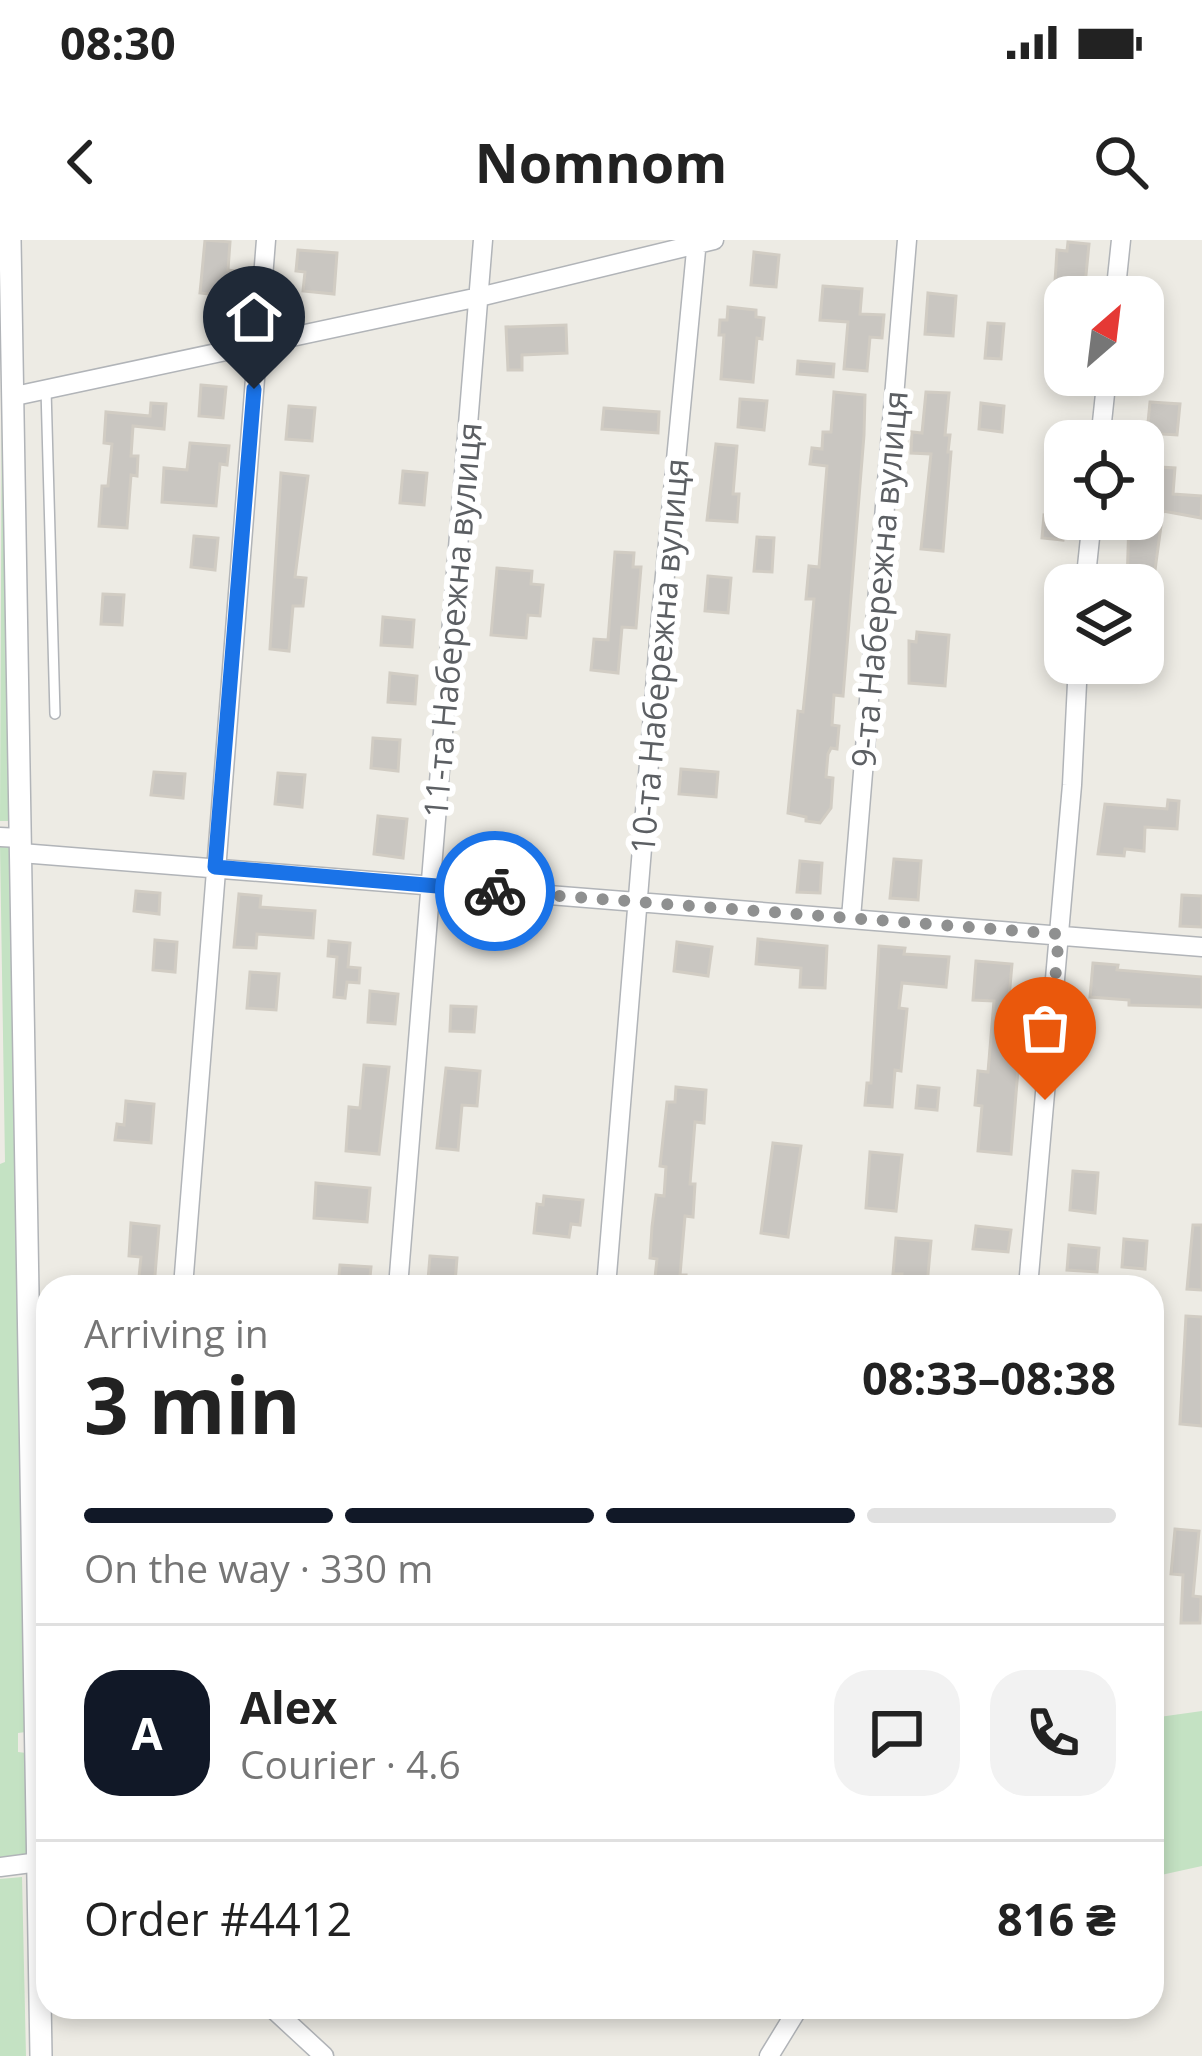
<!DOCTYPE html>
<meta charset="utf-8">
<style>
body{margin:0;font-family:"Open Sans",sans-serif;background:#f2f2f2;color:#222;height:100vh;display:flex;flex-direction:column;font-size:45px;white-space:nowrap}
*{box-sizing:border-box;margin:0}
p{font-size:39px;color:#767676}
.icon{flex:none;width:66px;height:66px;fill:none;stroke:currentColor;stroke-width:2;stroke-linecap:round;stroke-linejoin:round}
.map{position:relative;flex:1;overflow:hidden}
.side{position:absolute;left:36px;top:1035px;width:1128px;height:744px;display:flex;flex-direction:column;background:#fff;border-radius:36px;box-shadow:0 6px 18px #0003}
.side>*{flex:none}
.needle{width:78px;rotate:28deg}
.tools{position:absolute;left:1044px;top:36px;display:grid;gap:24px}
.tools a{display:grid;place-items:center;width:120px;height:120px;border-radius:24px;background:#fff;box-shadow:0 6px 18px #0003;font-size:60px}
.pin{position:absolute;display:grid;place-items:center;width:102px;height:102px;color:#fff;margin:-123px -51px;border-radius:50% 50% 50% 0;rotate:-45deg;box-shadow:0 0 12px #0007}
.pin .icon{rotate:45deg}
.courier{position:absolute;display:grid;place-items:center;width:120px;height:120px;margin:-60px;border:9px solid #1a73e8;border-radius:50%;background:#fff;color:#222;box-shadow:0 3px 15px #0007}
.head em{font-style:normal;font-weight:700}
.head div{display:flex;flex-direction:column-reverse}
.head{display:flex;align-items:center;justify-content:space-between;height:204px;padding:0 48px}
h1{font-size:78px;font-weight:700;line-height:90px}
.bar{display:grid;grid-template-columns:repeat(4,1fr);gap:18px 12px;align-content:center;height:144px;padding:0 48px}
.bar i{height:15px;border-radius:9px;background:#e0e0e0}
.bar .current{background:#111827}
.bar p{grid-column:span 4}
.line{display:flex;align-items:center;gap:30px;padding:0 48px;border-top:3px solid #e0e0e0}
.line div{flex:1}
.round{display:grid;place-items:center;flex:none;width:126px;height:126px;border-radius:36px;background:#f2f2f2}
.status{display:flex;justify-content:space-between;align-items:center;height:84px;padding:0 60px;background:#fff;direction:ltr}
.status svg{height:33px;fill:currentColor}
header{display:flex;justify-content:space-between;align-items:center;height:156px;padding:0 48px;background:#fff;font-size:54px;font-weight:700}
.map>svg:first-child{display:block}
.green{fill:#c4e2c3}
.building{fill:#c9c6c1;stroke:#d1ccc3;stroke-width:3}
.lines{fill:none;stroke-linecap:round;stroke-linejoin:round}
.service-casing{stroke:#b1b4b8;stroke-width:12}
.minor-casing{stroke:#b1b4b8;stroke-width:21}
.tertiary-casing{stroke:#b1b4b8;stroke-width:24}
.service{stroke:#fff;stroke-width:9}
.minor{stroke:#fff;stroke-width:18}
.tertiary{stroke:#fff;stroke-width:21}
.done{stroke:#8f9090;stroke-width:12;stroke-dasharray:0 21.6}
.route{stroke:#1a73e8;stroke-width:15}
.labels{text-anchor:middle;dominant-baseline:central;stroke-width:12;stroke-linejoin:round;paint-order:stroke}
.street-label{font-size:33px;fill:#5c5f63;stroke:#fff}
</style>
<div class="status"><b>08:30</b><svg viewBox="0 0 49 12"><path d="M0 12V9h3v3zM5 12V6h3v6zM10 12V3h3v9zM15 12V0h3v12zM26 1h20v11H26zM47 4h2v5h-2z"/></svg></div>
<header><svg class="icon" aria-label="back" viewBox="0 0 24 24"><path d="M15 5l-7 7 7 7"/></svg>Nomnom<svg class="icon" aria-label="search" viewBox="0 0 24 24"><circle cx="10" cy="10" r="6"/><path d="M15 15l6 6"/></svg></header>
<div class="map">
<svg width="1202" height="1816" viewBox="0 0 1202 1816">
<rect width="100%" height="100%" fill="#edebe4"/>
<path class="green" d="M2,107L3,157L9,581H0Z
M0,605H9L26,1492L18,1493V1512L26,1513L28,1616L0,1620V924L5,922Z
M1202,1471V1626L1152,1637V1478Z
M22,1637L26,1816H0V1639Z"/>
<path class="building" d="M205,0L230,2L228,30L241,32L238,63L209,60V54L200,53Z
M1068,2L1089,4L1085,45L1055,42L1057,10L1067,11Z
M298,10L337,13L334,54L303,51L305,32L296,31Z
M754,12L779,15L776,47L751,45Z
M823,46L862,49L860,74L884,75L882,98L870,97L867,131L844,129L848,82L820,80Z
M928,53L956,56L953,96L925,94Z
M728,67L756,70V77L764,78L762,99L757,98L753,142L721,139L724,95H719L720,80H727Z
M988,83L1004,84L1001,119L985,118Z
M566,85L567,113L522,115V130H508L506,87Z
M798,121L834,124L833,137L797,134Z
M201,145L226,147L223,178L199,176Z
M834,152L865,155L864,195L843,456L834,455L832,485L839,486L837,509L831,508L828,514L826,537L833,538L831,568L820,583L806,581V577L788,573L798,471L803,472L808,424L814,359H806L809,326L819,327L827,226L810,224L812,208L822,209L823,192H831Z
M926,152L949,153L945,195H950L948,212H951L943,311L921,309L931,214L911,213L912,192L922,193Z
M740,159L767,161L764,190L738,187Z
M1150,162L1180,164L1177,195L1147,193Z
M151,163L166,164L164,189L133,186L131,216H138L137,236L131,235L127,288L99,286L102,246H108L112,204L104,203L106,172L150,176Z
M981,163L1004,166L1002,192L979,189Z
M289,166L315,168L312,201L286,199Z
M604,168L659,172L658,193L602,189Z
M190,203L229,206L227,225L220,224L216,266L162,262L164,228L187,230Z
M716,204L737,206L733,254H739L737,282L707,280Z
M1143,226L1175,228L1173,254L1202,256L1201,278L1163,271L1153,345H1127L1129,279L1143,281Z
M403,231L427,233L424,265L400,263Z
M281,233L308,236L295,337L306,338L303,366H293L289,411L270,409Z
M1044,275L1065,277L1063,300L1042,298Z
M194,296L218,298L215,330L191,327Z
M757,297L774,298L772,332L754,331Z
M615,312L634,313L633,327H641L636,388L622,387L618,433L591,430L594,399L608,400Z
M497,328L532,331L531,344L543,345L540,376L528,375L526,398L491,395Z
M708,336L731,338L728,373L705,371Z
M103,354L124,355L122,385L101,384Z
M383,377L414,380L412,407L381,405Z
M917,392L949,395L945,446L909,443V401L916,402Z
M390,433L417,436L415,464L388,462Z
M373,498L400,500L398,531L371,528Z
M681,529L718,532L716,557L679,554Z
M154,532L185,534L183,558L151,555Z
M278,533L305,535L302,567L275,564Z
M1168,560L1179,561L1177,589L1145,587L1144,611L1125,609L1124,616L1098,614L1105,564L1167,569Z
M378,576L407,579L403,618L374,614Z
M894,619L921,621L918,660L890,658Z
M800,621L822,623L820,653L797,652Z
M136,651L160,653L159,674L134,671Z
M239,654L261,656L260,667L315,671L313,698L257,694L256,708L234,707Z
M1182,655L1202,656V687L1180,686Z
M758,699L827,706L825,748L800,747L801,728L756,724Z
M155,700L177,702L175,732L153,730Z
M329,701L350,703L348,727L360,728L359,743L347,742L345,758L334,757L337,717L328,716Z
M677,702L712,707L708,736L674,731Z
M879,706L905,708L904,714L949,717L946,747L902,743L899,768L907,769L901,831L895,830L892,867L865,865L867,843H871Z
M976,721L1012,724L1007,781L1022,782L1011,914L978,911L982,866L975,865L978,831L988,832L994,761L973,760Z
M1093,723L1118,725L1117,730L1202,737V767L1129,765V760L1090,757Z
M250,732L279,734L276,770L247,768Z
M370,751L398,754L395,784L368,782Z
M451,766L476,767L474,792L450,791Z
M364,825L389,827L379,914L346,911L349,867L360,868Z
M446,828L480,831L477,866L462,865L458,910L437,908Z
M918,846L939,848L937,870L916,868Z
M676,847L706,850L704,883L695,882L690,944H695L693,977L685,976L680,1035H686L685,1047H654L657,1019L650,1018L652,987L656,955L664,956L666,927L660,926L667,862H675Z
M126,861L154,864L151,903L115,900L117,884L124,885Z
M773,903L801,906L788,997L761,993Z
M870,912L902,915L896,971L866,968Z
M1073,931L1098,933L1095,973L1070,970Z
M316,943L370,948L367,982L314,978Z
M544,956L583,960L580,985L571,984L569,997L534,993L537,964L543,965Z
M131,983L159,986L154,1047H138L141,1017L129,1016Z
M1193,985H1202V1050L1187,1049Z
M976,986L1011,990L1008,1012L973,1009Z
M896,998L931,1001L927,1045L901,1043L902,1034H893Z
M1124,999L1147,1001L1145,1029L1122,1027Z
M1069,1005L1099,1008L1097,1032L1067,1030Z
M430,1016L457,1018L455,1043L428,1040Z
M340,1025L371,1027L369,1047H338Z
M1186,1076L1202,1077V1186L1180,1184Z
M1175,1289L1199,1291L1193,1356L1201,1357L1200,1383H1181L1183,1335L1171,1334Z"/>
<g class="lines">
<defs>
<path id="service" d="M46,149L55,474"/>
<path id="minor" d="M1115,57L1121,0
M15,156L479,57L714,0
M1100,201L1107,135
M1085,345L1092,279
M0,597L20,598
M21,613L1202,707
M851,678L907,0
M183,1047L266,0
M398,1047L483,0
M606,1047L661,377L697,0
M1028,1047L1072,545L1078,423
M0,1627L39,1622
M271,1767L324,1816
M769,1816L799,1767"/>
<path id="tertiary" d="M10,0L41,1816"/>
</defs>
<use href="#service" class="service-casing"/>
<use href="#minor" class="minor-casing"/>
<use href="#tertiary" class="tertiary-casing"/>
<use href="#service" class="service"/>
<use href="#minor" class="minor"/>
<use href="#tertiary" class="tertiary"/>
</g>
<g class="lines">
<path class="done" d="M495,651L1059,694L1045,860"/>
<path class="route" d="M254,149L215,627L495,651"/>
</g>
<g class="labels">
<g class="street-label">
<text transform="translate(879 339) rotate(-85)">9-та Набережна вулиця</text>
<text transform="translate(452 380) rotate(-85)">11-та Набережна вулиця</text>
<text transform="translate(659 416) rotate(-85)">10-та Набережна вулиця</text>
</g>
</g>
</svg>
<div class="tools">
<a><svg class="needle" viewBox="-14 -14 28 28"><path d="M0-13l5 13h-10z" fill="#e53935"/><path d="M0 13l5-13h-10z" fill="#767676"/></svg></a>
<a><svg class="icon" aria-label="locate" viewBox="0 0 24 24"><circle cx="12" cy="12" r="6"/><path d="M12 2v4M12 18v4M2 12h4M18 12h4"/></svg></a>
<a><svg class="icon" aria-label="layers" viewBox="0 0 24 24"><path d="M12 4l9 5-9 5-9-5zM3 14l9 5 9-5"/></svg></a>
</div>
<div class="pin" style="left:1045px;top:860px;background:#ea580c"><svg class="icon" aria-label="bag" viewBox="0 0 24 24"><path d="M5 8h14l-1 12H6zM9 8a3 3 0 0 1 6 0"/></svg></div>
<div class="pin" style="left:254px;top:149px;background:#1f2937"><svg class="icon" aria-label="home" viewBox="0 0 24 24"><path d="M3 11l9-7 9 7M6 9v11h12V9"/></svg></div>
<div class="courier" style="left:495px;top:651px"><svg class="icon" aria-label="bike" viewBox="0 0 24 24"><circle cx="6" cy="16" r="4"/><circle cx="18" cy="16" r="4"/><path d="M6 16l4-8h5l3 8M10 8l3 8H6M13 5h3"/></svg></div>
<section class="side">
<div class="head"><div><h1>3 min</h1><p>Arriving in</p></div><em>08:33–08:38</em></div>
<div class="bar"><i class="current"></i><i class="current"></i><i class="current"></i><i></i><p>On the way · 330 m</p></div>
<div class="line" style="height:216px"><b class="round" style="background:#111827;color:#fff">A</b><div><b>Alex</b><p>Courier · 4.6</p></div><a class="round"><svg class="icon" aria-label="chat" viewBox="0 0 24 24"><path d="M4 5h16v11H9l-5 4z"/></svg></a><a class="round"><svg class="icon" aria-label="phone" viewBox="0 0 24 24"><path d="M5 4h4l2 5-3 2q2 4 5 5l2-3 5 2v4C11 20 4 13 5 4z"/></svg></a></div>
<div class="line" style="height:156px"><div>Order #4412</div><b>816 ₴</b></div>
</section>
</div>
